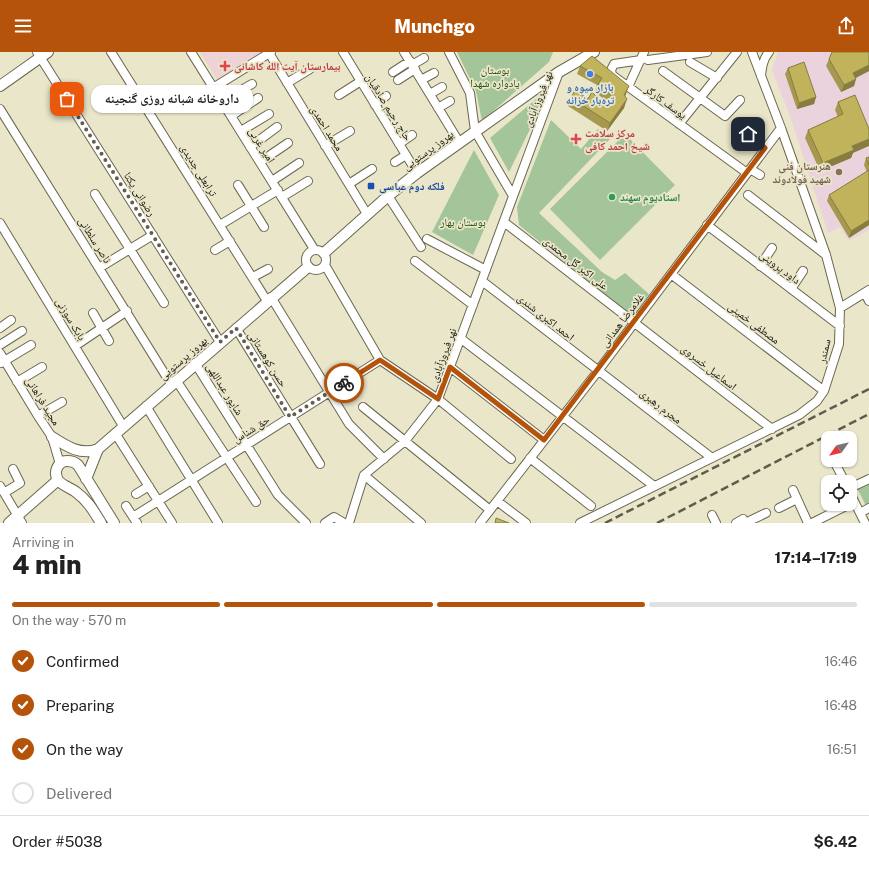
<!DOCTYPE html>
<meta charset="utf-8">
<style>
body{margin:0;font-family:"Public Sans","Noto Naskh Arabic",sans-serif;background:#f6f6f6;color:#222;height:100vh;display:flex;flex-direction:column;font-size:15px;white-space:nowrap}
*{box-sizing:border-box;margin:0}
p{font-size:13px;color:#767676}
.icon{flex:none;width:22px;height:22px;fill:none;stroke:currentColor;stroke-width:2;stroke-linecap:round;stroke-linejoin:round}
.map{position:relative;height:471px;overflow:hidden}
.panel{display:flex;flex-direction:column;background:#fff;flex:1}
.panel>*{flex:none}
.needle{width:26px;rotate:236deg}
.tools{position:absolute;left:821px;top:379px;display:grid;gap:8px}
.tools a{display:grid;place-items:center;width:36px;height:36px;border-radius:8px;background:#fff;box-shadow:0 1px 3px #0004;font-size:20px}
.pin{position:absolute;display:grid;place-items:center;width:34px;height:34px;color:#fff;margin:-17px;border-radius:8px;box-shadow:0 2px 6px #0006}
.courier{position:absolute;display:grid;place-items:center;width:40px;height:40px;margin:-20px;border:3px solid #b45309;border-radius:50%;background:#fff;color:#222;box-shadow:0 1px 5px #0007}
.bubble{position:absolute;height:28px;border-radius:12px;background:#fff;box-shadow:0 1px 3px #0004;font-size:13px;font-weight:800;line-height:28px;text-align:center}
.headline em{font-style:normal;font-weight:800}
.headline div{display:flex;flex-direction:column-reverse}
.headline{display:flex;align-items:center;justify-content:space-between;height:68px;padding:0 12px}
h1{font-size:26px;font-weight:800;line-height:30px}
.bar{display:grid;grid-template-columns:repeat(4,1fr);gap:6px 4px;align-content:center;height:48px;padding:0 12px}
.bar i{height:5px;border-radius:3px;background:#e0e0e0}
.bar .active{background:#b45309}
.bar p{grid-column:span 4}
.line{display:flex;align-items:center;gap:10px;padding:0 12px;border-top:1px solid #e0e0e0}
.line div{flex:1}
ol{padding:0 12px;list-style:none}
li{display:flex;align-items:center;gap:12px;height:44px}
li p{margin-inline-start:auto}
li .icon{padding:4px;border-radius:50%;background:#b45309;color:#fff;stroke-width:4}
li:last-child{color:#767676}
li i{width:22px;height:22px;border:2px solid #e0e0e0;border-radius:50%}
header{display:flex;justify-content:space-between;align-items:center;height:52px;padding:0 12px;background:#b45309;color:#fff;font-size:18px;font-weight:800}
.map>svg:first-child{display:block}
.education{fill:#ebd3de}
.medical{fill:#eed3d6}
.green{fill:#a4c49a}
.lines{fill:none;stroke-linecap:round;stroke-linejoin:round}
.minor-casing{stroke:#6b674f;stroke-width:10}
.major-casing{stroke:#6b674f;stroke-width:12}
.minor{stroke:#fff;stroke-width:8}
.major{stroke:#fff;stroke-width:10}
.rail{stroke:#5f5c4d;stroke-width:2.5;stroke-dasharray:8 4;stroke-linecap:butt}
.wall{fill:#a6994f}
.shaded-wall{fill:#877d40}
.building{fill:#c1b25c;stroke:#877d40}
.done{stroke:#625f4f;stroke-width:4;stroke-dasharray:0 7.2}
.route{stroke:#b45309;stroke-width:5}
.health-dot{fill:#e0444e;stroke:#eae6ca;stroke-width:1.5}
.shop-dot{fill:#3f7fe0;stroke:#eae6ca;stroke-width:1.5}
.education-dot{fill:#8d6e63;stroke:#eae6ca;stroke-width:1.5}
.transit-dot{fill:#1a4fb4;stroke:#eae6ca;stroke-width:1.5}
.leisure-dot{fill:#2e9e5b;stroke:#eae6ca;stroke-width:1.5}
.labels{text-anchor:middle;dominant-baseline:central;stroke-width:3.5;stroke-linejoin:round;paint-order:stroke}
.health-label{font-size:11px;font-weight:bold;fill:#be3a42;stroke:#eae6ca;text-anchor:start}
.park-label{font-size:11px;fill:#1e4d04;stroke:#eae6ca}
.shop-label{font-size:11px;font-weight:bold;fill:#366cbe;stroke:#eae6ca}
.street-label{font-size:11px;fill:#18160d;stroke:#eae6ca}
.education-label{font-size:11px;font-weight:bold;fill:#785e54;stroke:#eae6ca;text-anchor:end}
.transit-label{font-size:11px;font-weight:bold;fill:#164399;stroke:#eae6ca;text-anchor:start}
.leisure-label{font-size:11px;font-weight:bold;fill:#27864d;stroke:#eae6ca;text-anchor:start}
</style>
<header><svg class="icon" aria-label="menu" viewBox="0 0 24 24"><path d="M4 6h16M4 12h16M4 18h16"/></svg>Munchgo<svg class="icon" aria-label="share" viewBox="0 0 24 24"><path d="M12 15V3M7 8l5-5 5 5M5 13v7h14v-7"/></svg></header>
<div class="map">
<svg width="869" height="471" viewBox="0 0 869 471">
<rect width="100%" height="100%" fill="#eae6ca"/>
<path class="education" d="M778,0H869V178L849,189L840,175L828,181L790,64L772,18Z"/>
<path class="medical" d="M200,0H263L218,29Z"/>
<path class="green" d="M457,0H553L549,10L482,69L476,39Z
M542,42L535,67L509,120L490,86Z
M551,68L581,97L598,77L610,87L539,161L602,220L615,228L625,221L649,242L632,265L519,173L517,155Z
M625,82L675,133L600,208L550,157Z
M474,98L499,143L473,203L432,180Z
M869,430V452L866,454L857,436Z"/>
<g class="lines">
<defs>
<path id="minor" d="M37,0L220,290
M111,0L267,249
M191,0L314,197
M343,0L417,121
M404,0L459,90
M449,0L470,41L475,79L513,144
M269,1L367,162
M641,8L614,12L611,18L612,23L747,121
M648,8L707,0
M690,10L717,26
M412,13L424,6
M663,19L725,64L740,48
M393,20L410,9
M761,24C762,15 763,7 769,0
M398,28L415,17
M421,28L434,21
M287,31L310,17
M628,35L644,0
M213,36L271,0
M430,42L442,35
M339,43L361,29
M222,49L252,32
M375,53L386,44
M438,56L450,49
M0,57L171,332
M231,64L258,46
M679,72L737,0
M739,75L765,96
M241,79L269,62
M399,92L412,83
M325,94L350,79
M250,95L277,75
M260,110L288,91
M395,110L406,103
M750,117L760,123
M272,129L299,111
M349,132L372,117
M238,133L264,175
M95,142L164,251
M748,143L826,203
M388,144L421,195
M282,145L308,129
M504,170L772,377
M0,171L123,374
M220,173L278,138
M707,173L840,274
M427,187L486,218
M306 208a10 10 0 1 1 20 0a10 10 0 1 1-20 0Z
M215,198L230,189
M415,209L473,253
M325,213L380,308L438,347L511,407
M760,214L772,196
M99,216L153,183
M671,222L824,339
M253,225L268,217
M482,229L712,406
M791,237L803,219
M865,241L869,249
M271,245L349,372L384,407
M840,256L869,238
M93,261L109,289
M0,276L11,268
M236,276L320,412
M460,286L654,434
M0,293L22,279
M75,294L127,259
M0,301L38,364L52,385L60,412
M1,311L31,293
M195,311L278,443L306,471
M450,315L544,388
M176,328L256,450
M17,330L42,315
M146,354L218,471
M363,355L490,458
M38,364L62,350
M115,381L172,471
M530,406L591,454
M836,413L845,430
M364,423L421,471
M0,434L22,471
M850,436L869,427
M793,438L808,471
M4,441L20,431L13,417
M850,441L865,471
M136,442L149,434
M497,449L526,471
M126,454L137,471
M779,456L797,447
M860,461L869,456
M712,463L716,471
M133,465L380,308
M325,471L334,465L344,471
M349,471L364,423L405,389L438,347L559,20
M480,471L598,319L781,76
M580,471L799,363L817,349L824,339L839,292L840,256L826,203L781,76L752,0
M736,471L743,467L745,471
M745,471L766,461
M812,471L854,450"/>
<path id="major" d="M0,34L48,0
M324,201L388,144L417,121L559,20L594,0
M52,385C66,394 81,404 98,397
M86,427L98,397L308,215
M9,471L58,428
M101,471C93,458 88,449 76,440C71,436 61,433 58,428C53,420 58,409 67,409C72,409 75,410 78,413L114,471"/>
</defs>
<use href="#minor" class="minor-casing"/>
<use href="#major" class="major-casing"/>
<use href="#minor" class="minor"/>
<use href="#major" class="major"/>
<path class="rail" d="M605,471L869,337
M657,471L869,362"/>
</g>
<path class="wall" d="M832,0H869V20V19L856,26L854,34L841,40L826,14Z
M592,4L626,42L625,44L624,56L607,79L568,54L571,46L581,42L588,47L606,54L609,51L595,40L597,33L577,22L580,14Z
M788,16L816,45L814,52L797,57L785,22Z
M855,43L853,101L851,106L820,119L805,86L808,78L838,65L835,58L838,50Z
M869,105V173L849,186L827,149L829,143L867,120L864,113L866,106Z"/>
<path class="shaded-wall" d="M869,13V19L851,28L853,21Z
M856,27L854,34L841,40L844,33Z
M629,34L626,42L621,51L624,43Z
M816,45L814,52L797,57L799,51Z
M627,47L624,56L607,79L610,71Z
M869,87V94L853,101L851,106L820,119L823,111L852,94Z
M869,168V173L849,186L851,179Z"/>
<path class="building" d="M832,0H869V13L853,21L856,27L844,33L829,7Z
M592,4L629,34L624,43L627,47L610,71L571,46L577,34L581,42L588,47L592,40L606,54L614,45L598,32L602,26L580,14Z
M804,10L816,45L799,51L788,16Z
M855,43L869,77V87L852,94L854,98L823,111L808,78L843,62L838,50Z
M869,105V113L866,106Z
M869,118V168L851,179L829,143Z
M496,466L509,471H495Z"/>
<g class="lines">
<path class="done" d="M67,47L220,290L236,276L290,365L344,331"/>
<path class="route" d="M344,331L380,308L438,347L450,315L544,388L765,96L748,82"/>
</g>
<g class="health-dot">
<path d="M223 8h4v4h4v4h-4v4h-4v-4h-4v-4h4z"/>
<path d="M574 81h4v4h4v4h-4v4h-4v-4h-4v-4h4z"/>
</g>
<circle class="shop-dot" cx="590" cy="22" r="4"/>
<circle class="education-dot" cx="839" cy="120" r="4"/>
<rect class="transit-dot" x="367" y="130" width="8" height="8" rx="2"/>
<circle class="leisure-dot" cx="612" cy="145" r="4"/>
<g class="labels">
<g class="health-label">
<text x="234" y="14">بیمارستان آیت الله کاشانی</text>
<text x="585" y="81">مرکز سلامت<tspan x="585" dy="13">شیخ احمد کافی</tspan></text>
</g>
<g class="park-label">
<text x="495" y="18">بوستان<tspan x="495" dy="13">یادواره شهدا</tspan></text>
<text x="463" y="170">بوستان بهار</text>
</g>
<g class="shop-label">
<text x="590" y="35">بازار میوه و<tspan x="590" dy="13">تره‌بار خزانه</tspan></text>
</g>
<g class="street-label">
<text transform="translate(538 47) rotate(-68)">نهر فیروز آبادی</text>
<text transform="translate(666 50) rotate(36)">یوسف کارگر</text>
<text transform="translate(389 55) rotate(58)">حاج رحیم صادقیان</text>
<text transform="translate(327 76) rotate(58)">محمد احمدی</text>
<text transform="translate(262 93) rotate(58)">امیر غربی</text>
<text transform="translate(428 98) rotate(-36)">بهروز پرستویی</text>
<text transform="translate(199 118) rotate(58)">ترابعلی جدیدی</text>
<text transform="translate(140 142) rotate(58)">رضوانی یکتا</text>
<text transform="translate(95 188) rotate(58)">ناصر سلطانی</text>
<text transform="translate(576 211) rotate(38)">علی اکبر گل محمدی</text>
<text transform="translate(780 215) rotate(37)">داود پروینی</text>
<text transform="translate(546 265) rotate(38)">احمد اکبری شندی</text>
<text transform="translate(71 267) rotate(59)">بابک سوزنی</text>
<text transform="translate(622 268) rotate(-53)">غلامرضا همدانی</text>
<text transform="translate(754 271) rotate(37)">مصطفی خمینی</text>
<text transform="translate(824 299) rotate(-76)">سمندر</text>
<text transform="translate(443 303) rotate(-70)">نهر فیروزآبادی</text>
<text transform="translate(183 306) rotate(-41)">بهروز پرستویی</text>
<text transform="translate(268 307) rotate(58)">حسن کوهستانی</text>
<text transform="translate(709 315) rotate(38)">اسماعیل خسروی</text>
<text transform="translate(225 337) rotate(58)">شاپور عبداللهی</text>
<text transform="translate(43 349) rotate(58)">مجید فراهانی</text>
<text transform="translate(661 354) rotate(38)">محرم رهبری</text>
<text transform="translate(251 377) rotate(-32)">حق شناس</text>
</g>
<g class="education-label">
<text x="831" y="114">هنرستان فنی<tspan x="831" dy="13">شهید فولادوند</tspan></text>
</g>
<g class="transit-label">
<text x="379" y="134">فلکه دوم عباسی</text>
</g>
<g class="leisure-label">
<text x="620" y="145">استادیوم سهند</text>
</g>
</g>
</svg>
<div class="tools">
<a><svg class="needle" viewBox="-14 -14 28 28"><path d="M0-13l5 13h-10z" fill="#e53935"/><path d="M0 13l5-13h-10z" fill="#767676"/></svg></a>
<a><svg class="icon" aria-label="locate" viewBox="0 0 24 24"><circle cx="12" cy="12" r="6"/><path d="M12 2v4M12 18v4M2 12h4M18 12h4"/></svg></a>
</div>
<div class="pin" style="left:67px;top:47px;background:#ea580c"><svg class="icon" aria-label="bag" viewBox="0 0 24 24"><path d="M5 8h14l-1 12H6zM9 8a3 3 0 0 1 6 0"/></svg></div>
<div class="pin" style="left:748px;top:82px;background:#1f2937"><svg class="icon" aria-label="home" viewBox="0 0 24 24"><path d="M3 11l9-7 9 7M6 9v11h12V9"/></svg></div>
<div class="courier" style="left:344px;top:331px"><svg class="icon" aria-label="bike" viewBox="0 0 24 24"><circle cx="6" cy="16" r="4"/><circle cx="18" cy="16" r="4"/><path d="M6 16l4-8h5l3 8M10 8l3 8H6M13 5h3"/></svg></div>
<div class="bubble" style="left:91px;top:33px;width:162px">داروخانه شبانه روزی گنجینه</div>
</div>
<section class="panel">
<div class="headline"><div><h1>4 min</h1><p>Arriving in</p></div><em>17:14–17:19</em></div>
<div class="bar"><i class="active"></i><i class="active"></i><i class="active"></i><i></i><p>On the way · 570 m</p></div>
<ol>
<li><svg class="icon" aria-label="check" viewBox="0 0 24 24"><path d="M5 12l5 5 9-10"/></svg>Confirmed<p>16:46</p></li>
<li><svg class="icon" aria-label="check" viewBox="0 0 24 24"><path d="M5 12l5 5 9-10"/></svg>Preparing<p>16:48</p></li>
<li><svg class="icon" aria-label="check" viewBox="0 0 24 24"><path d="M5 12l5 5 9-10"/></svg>On the way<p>16:51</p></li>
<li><i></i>Delivered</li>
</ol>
<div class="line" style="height:52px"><div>Order #5038</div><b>$6.42</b></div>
</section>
